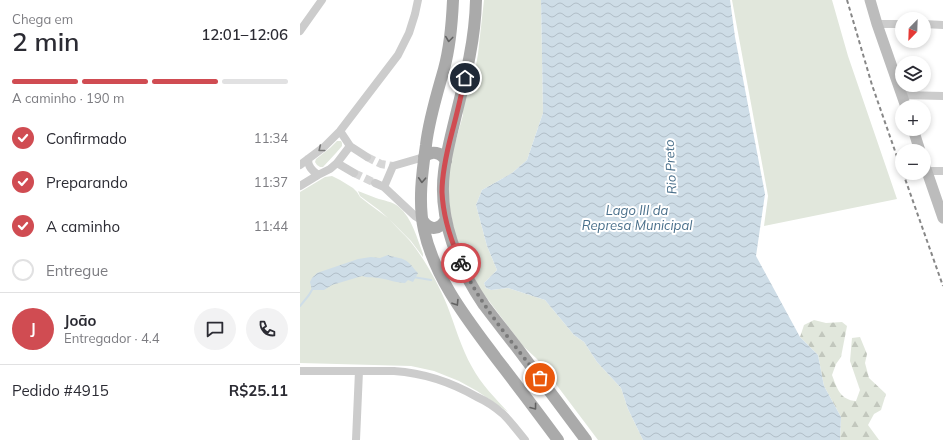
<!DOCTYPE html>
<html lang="pt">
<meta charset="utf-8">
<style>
body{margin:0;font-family:Mulish,sans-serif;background:#f2f2f3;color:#2b2b33;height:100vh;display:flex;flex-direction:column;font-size:15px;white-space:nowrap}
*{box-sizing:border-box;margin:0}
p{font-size:13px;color:#7c7c81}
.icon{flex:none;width:22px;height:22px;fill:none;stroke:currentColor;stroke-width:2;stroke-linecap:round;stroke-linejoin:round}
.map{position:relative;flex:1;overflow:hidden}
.sheet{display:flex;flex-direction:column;background:#fff;width:300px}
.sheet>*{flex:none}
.needle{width:26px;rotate:203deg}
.controls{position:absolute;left:595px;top:12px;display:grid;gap:8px}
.controls a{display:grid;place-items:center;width:36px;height:36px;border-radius:50%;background:#fff;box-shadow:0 2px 6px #0003;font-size:20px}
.pin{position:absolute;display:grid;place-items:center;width:34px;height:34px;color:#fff;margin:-17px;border:2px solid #fff;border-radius:50%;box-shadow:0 1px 4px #0007}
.courier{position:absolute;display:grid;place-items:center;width:40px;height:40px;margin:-20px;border:3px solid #d04c52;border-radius:50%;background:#fff;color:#222;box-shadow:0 1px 5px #0007}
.head em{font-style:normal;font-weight:600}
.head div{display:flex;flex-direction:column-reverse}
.head{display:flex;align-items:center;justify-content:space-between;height:68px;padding:0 12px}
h1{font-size:26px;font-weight:600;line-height:30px}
.bar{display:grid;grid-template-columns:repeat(4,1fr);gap:6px 4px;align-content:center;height:48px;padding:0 12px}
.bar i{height:5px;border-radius:3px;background:#e1e1e2}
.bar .on{background:#d04c52}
.bar p{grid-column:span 4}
.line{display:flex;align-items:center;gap:10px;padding:0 12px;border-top:1px solid #e1e1e2}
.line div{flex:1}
.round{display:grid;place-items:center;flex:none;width:42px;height:42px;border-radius:21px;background:#f2f2f3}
ol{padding:0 12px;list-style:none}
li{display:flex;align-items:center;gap:12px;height:44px}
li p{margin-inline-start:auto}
li .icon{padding:4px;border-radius:50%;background:#d04c52;color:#fff;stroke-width:4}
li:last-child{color:#7c7c81}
li i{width:22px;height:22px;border:2px solid #e1e1e2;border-radius:50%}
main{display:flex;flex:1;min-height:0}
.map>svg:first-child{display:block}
.green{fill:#e1e7dc}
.forest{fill:url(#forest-firs)}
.water{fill:url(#water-waves)}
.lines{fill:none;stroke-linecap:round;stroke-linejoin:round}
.stream{stroke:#cedde7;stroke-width:2}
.street-tunnel{stroke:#d6d6d6;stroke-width:8;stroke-dasharray:8 4;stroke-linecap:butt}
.street{stroke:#ccc;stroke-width:8}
.secondary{stroke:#bcbcbc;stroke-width:11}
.primary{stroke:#aaa;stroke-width:12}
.rail{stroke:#878787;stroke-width:2;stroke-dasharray:4 3;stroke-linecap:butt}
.oneway{stroke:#626262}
.oneway2{stroke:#777}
.done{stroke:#7a7a7a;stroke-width:4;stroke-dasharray:0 7.2}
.route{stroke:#d04c52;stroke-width:5}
.labels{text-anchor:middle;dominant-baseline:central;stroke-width:4;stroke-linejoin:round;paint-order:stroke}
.water-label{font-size:13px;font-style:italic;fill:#496f8a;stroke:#fff}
</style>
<main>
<section class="sheet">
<div class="head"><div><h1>2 min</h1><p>Chega em</p></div><em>12:01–12:06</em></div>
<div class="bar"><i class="on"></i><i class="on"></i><i class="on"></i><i></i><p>A caminho · 190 m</p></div>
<ol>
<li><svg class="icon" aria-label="check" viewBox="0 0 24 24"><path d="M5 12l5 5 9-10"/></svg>Confirmado<p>11:34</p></li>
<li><svg class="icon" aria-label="check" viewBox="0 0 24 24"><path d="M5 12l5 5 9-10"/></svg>Preparando<p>11:37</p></li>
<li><svg class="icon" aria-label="check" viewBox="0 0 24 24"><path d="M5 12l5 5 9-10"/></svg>A caminho<p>11:44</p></li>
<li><i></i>Entregue</li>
</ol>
<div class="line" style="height:72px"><b class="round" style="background:#d04c52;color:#fff">J</b><div><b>João</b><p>Entregador · 4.4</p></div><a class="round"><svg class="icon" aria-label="chat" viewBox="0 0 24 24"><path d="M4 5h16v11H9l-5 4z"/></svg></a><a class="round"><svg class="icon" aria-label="phone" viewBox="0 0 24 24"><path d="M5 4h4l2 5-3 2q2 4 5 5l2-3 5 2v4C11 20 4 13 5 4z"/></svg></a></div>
<div class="line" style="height:52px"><div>Pedido #4915</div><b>R$25.11</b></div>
</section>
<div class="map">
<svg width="643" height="440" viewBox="0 0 643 440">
<defs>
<pattern id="forest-firs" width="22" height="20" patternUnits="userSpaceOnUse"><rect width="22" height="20" fill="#e1e7dc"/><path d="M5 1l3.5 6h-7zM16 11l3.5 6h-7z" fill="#c2c7bd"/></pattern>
<pattern id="water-waves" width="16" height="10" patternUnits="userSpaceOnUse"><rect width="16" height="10" fill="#cedde7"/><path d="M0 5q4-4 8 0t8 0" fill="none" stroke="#b1bec7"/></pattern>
</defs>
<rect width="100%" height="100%" fill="#fff"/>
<path class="green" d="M184,0H241L243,113L227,160L212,173L182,190L176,205L187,246L197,270L184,283L186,288L191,290L208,288L245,300L274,335L284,342L297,362L321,388L328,409L343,440H298L237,359L223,346L180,289L168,267L155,236L147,193L152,145L156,140L163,115L162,106L169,79L174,77L178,54Z
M432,0H532L548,56L597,199L464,226L468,196Z
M37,141H41L42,143V146L36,153L23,167H20L17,165L15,162L16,159L30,148Z
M32,176L40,180L53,188L57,192L60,197L69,204L88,218L79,210L60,196L58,191C64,193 70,196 76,198C84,201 92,201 99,207C112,218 117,238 123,254V257L111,241L89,219C96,227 104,234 110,241C125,260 138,283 147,305C155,325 161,348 172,367C181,384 195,398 208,412L177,391L159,381L134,371L111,366L0,363V192L25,177Z"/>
<path class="forest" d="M514,320L526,323L542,322L547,326L541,357L536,364L532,375C537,388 540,400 556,401L560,390L550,361L552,338L560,337L567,354L565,363L569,378L586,394L581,410L574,414L568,425L579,440H540L541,417L524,386L518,355L500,337L504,325Z"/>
<path class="water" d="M241,0H430L435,37L465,194L456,256L500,337L518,355L524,386L541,417L540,440H343L328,409L321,388L297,362L284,342L274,335L245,300L208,288L191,290L186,288L184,283L197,270L187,246L176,205L182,190L212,173L227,160L243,113Z
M88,255C95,258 103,257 109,263C113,266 114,270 118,273L113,282L108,280L105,283C96,283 88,279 78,278C73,277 67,278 62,276L32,285L24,290H12L10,282L12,278L17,273L58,259L71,257L80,258Z"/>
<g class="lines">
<path class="stream" d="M113,277L131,280
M0,306L9,295L13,288"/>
<path class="street-tunnel" d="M67,157L81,164L93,166
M54,173L75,183"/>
<path class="street" d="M577,24H602
M624,24L643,25
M0,31L22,0
M602,95L643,96
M40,131L50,146L67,157
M8,159C8,167 12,170 18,175
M37,163L54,173
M0,165L24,147L40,131L98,55L109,33L115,14L118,0
M627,171H643
M75,183L84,187
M0,186L18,175L30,169L37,163L50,146
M123,221L115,216L84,187L93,166L124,157
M0,371H94C124,373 151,382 177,397C186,401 195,407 203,414C211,422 218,431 225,440
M56,440L59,371"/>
<path class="secondary" d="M570,0L577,24L606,107
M613,129L620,151
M624,163L643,218"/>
<path class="primary" d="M153,0C152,23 150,47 144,69C137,94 129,119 126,145C122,173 118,203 124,230C135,279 167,319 196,358C217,385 238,413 258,440
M176,0C175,42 165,79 155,119C151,136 146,154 144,172C138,219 158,267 184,305C196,321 209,337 221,353C243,382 264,411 286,440
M124,157C132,150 141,152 146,161
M123,221C130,231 140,230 146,219"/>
<path class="rail" d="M547,0L572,85L602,171
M603,173L643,286"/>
</g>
<defs><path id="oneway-chevron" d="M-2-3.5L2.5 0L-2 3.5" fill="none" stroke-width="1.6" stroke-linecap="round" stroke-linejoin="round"/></defs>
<g class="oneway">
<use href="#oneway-chevron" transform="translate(149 39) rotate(97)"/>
<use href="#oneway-chevron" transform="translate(122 180) rotate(93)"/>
<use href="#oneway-chevron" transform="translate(156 303) rotate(58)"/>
<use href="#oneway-chevron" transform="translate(234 407) rotate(53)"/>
</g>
<use class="oneway2" href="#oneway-chevron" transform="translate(21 149) rotate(141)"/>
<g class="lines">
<path class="done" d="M161,263C180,305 212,342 240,378"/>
<path class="route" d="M161,263C151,241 143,216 142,192C142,172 147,151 152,132C157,114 161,96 165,78"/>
</g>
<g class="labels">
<g class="water-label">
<text transform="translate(370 167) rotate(-93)">Rio Preto</text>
<text x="337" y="210">Lago III da<tspan x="337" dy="15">Represa Municipal</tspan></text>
</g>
</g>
</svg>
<div class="controls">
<a><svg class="needle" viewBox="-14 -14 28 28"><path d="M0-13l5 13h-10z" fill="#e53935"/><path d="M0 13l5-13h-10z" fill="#7c7c81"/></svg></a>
<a><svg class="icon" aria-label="layers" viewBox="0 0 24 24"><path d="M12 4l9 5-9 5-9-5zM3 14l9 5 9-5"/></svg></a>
<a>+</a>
<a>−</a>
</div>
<div class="pin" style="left:240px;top:378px;background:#ea580c"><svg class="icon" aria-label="bag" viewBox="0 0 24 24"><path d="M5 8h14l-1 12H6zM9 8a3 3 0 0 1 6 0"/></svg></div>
<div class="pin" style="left:165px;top:78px;background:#1f2937"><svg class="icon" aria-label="home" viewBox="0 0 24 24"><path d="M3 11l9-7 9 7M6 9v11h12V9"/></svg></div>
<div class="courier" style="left:161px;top:263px"><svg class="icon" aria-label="bike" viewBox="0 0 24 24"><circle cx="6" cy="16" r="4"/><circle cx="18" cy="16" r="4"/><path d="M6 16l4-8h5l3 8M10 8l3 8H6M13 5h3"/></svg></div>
</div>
</main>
